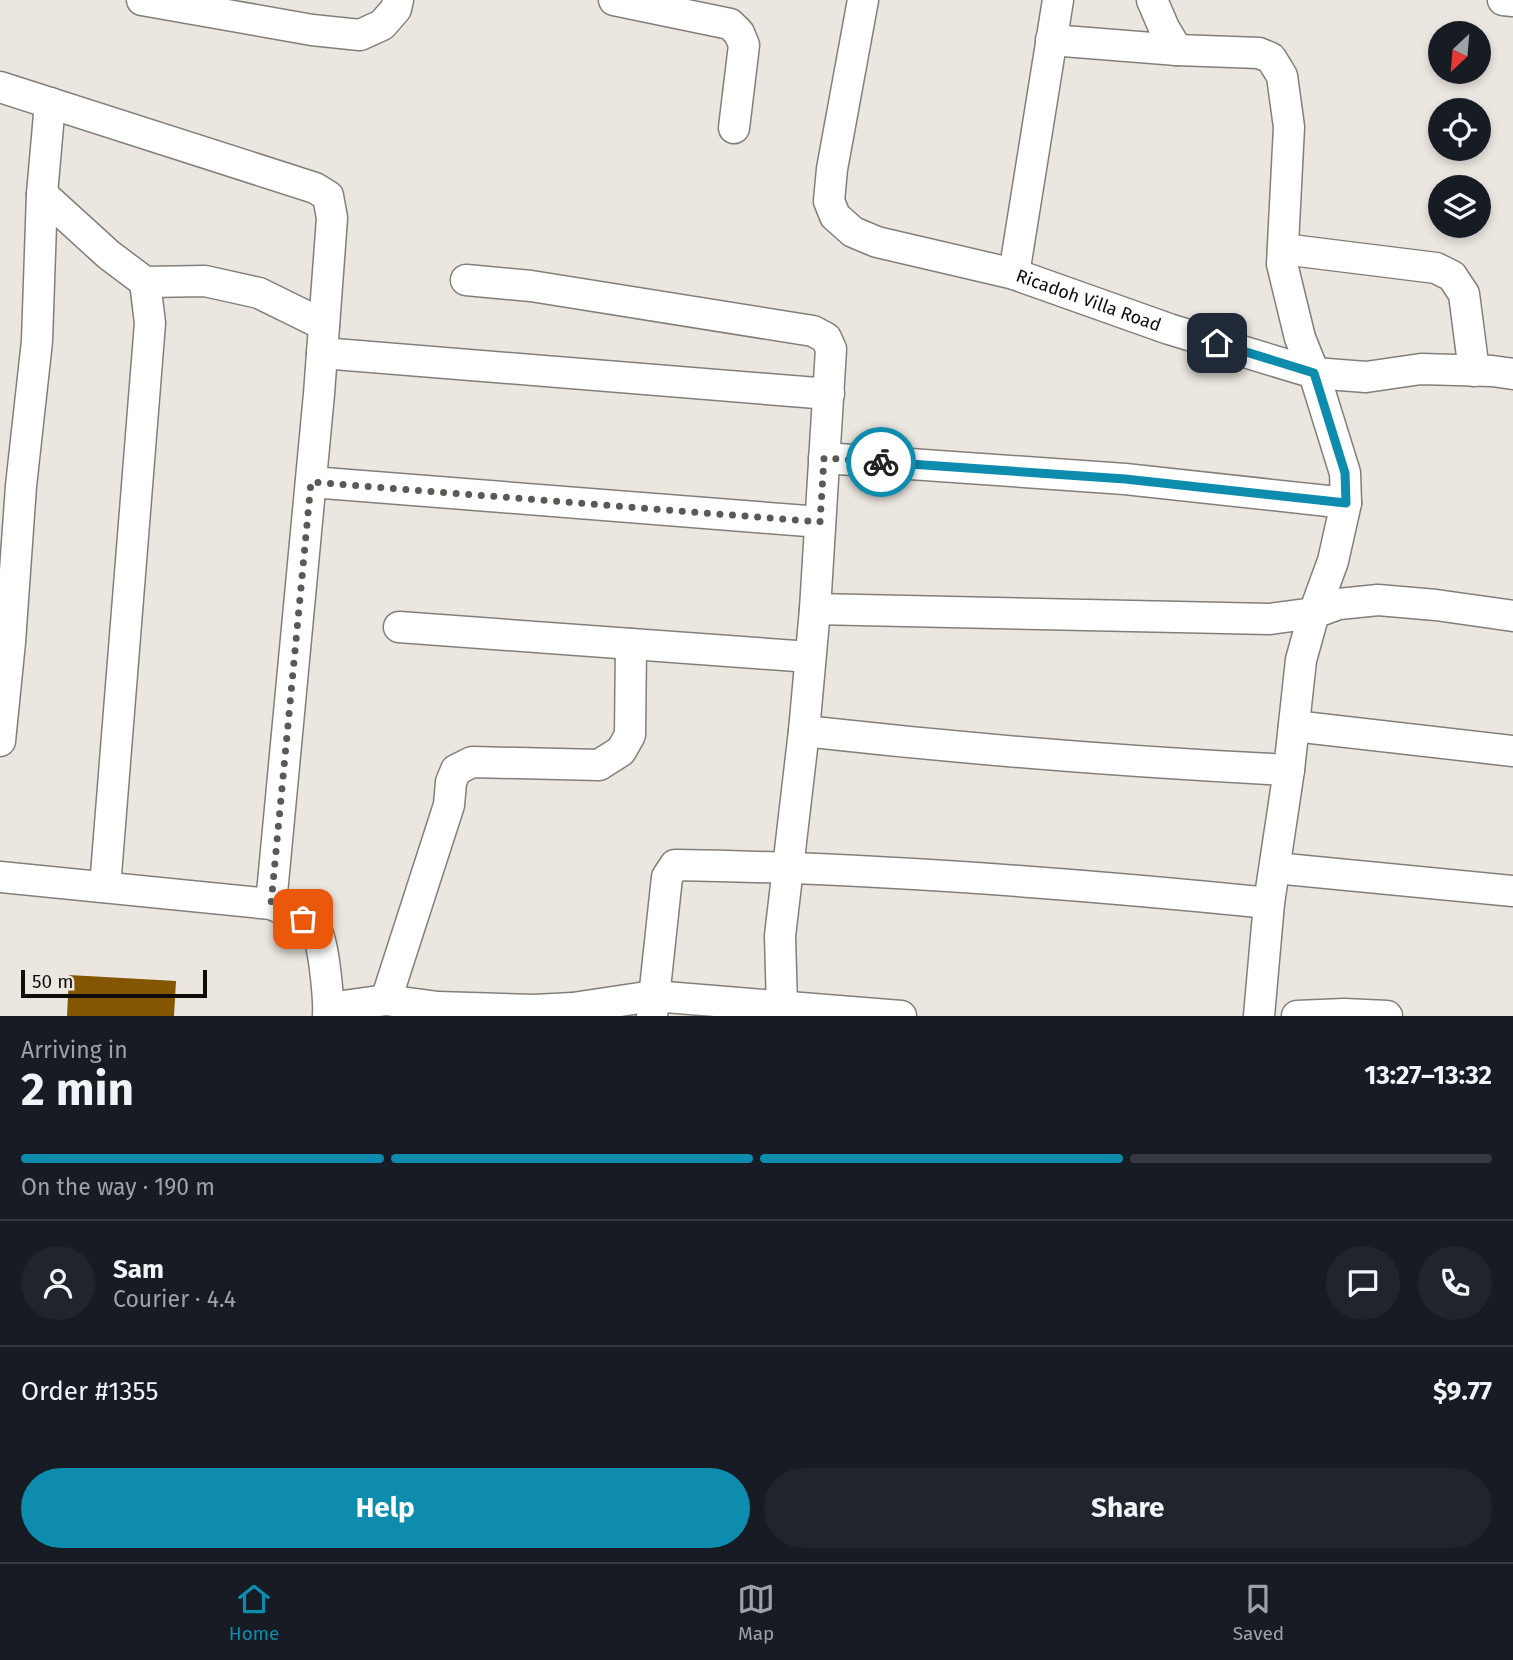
<!DOCTYPE html>
<meta charset="utf-8">
<style>
body{margin:0;font-family:"Fira Sans",sans-serif;background:#20242c;color:#f1f3f6;height:100vh;display:flex;flex-direction:column;font-size:26px;white-space:nowrap}
*{box-sizing:border-box;margin:0}
p{font-size:23px;color:#9ea1a6}
.icon{flex:none;width:38px;height:38px;fill:none;stroke:currentColor;stroke-width:2;stroke-linecap:round;stroke-linejoin:round}
.map{position:relative;height:1016px;overflow:hidden}
.drawer{display:flex;flex-direction:column;background:#171b24;flex:1}
.drawer>*{flex:none}
.needle{width:46px;rotate:206deg}
.fabs{position:absolute;left:1428px;top:21px;display:grid;gap:14px}
.fabs a{display:grid;place-items:center;width:63px;height:63px;border-radius:50%;background:#171b24;box-shadow:0 4px 10px #0003;font-size:35px}
.scale{position:absolute;left:21px;bottom:18px;width:186px;box-sizing:border-box;padding-left:7px;border:4px solid #0e0c0a;border-top:0;font-size:19px;line-height:24px;white-space:nowrap;color:#0e0c0a;-webkit-text-stroke:5px #ece6e0;paint-order:stroke}
.pin{position:absolute;display:grid;place-items:center;width:60px;height:60px;color:#fff;margin:-30px;border-radius:14px;box-shadow:0 4px 10px #0006}
.courier{position:absolute;display:grid;place-items:center;width:70px;height:70px;margin:-35px;border:5px solid #0d8cad;border-radius:50%;background:#fff;color:#222;box-shadow:0 2px 9px #0007}
.overview em{font-style:normal;font-weight:700}
.overview div{display:flex;flex-direction:column-reverse}
.overview{display:flex;align-items:center;justify-content:space-between;height:119px;padding:0 21px}
h1{font-size:46px;font-weight:700;line-height:52px}
.bar{display:grid;grid-template-columns:repeat(4,1fr);gap:10px 7px;align-content:center;height:84px;padding:0 21px}
.bar i{height:9px;border-radius:5px;background:#363941}
.bar .on{background:#0d8cad}
.bar p{grid-column:span 4}
.line{display:flex;align-items:center;gap:18px;padding:0 21px;border-top:2px solid #363941}
.line div{flex:1}
.round{display:grid;place-items:center;flex:none;width:74px;height:74px;border-radius:37px;background:#20242c}
.cta{display:flex;gap:14px;margin-top:auto;padding:14px 21px}
.cta a{flex:1;height:80px;border-radius:42px;background:#0d8cad;color:#fff;font-size:28px;font-weight:700;line-height:80px;text-align:center}
.cta a+a{background:#20242c;color:#f1f3f6}
.dock{display:flex;justify-content:space-around;align-items:center;height:98px;border-top:2px solid #363941;background:#171b24;font-size:19px;color:#9ea1a6}
.dock a{display:grid;justify-items:center;gap:4px}
.dock .on{color:#0d8cad}
.map>svg:first-child{display:block}
.building{fill:#845601}
.lines{fill:none;stroke-linecap:round;stroke-linejoin:round}
.minor-casing{stroke:#837e79;stroke-width:33}
.minor{stroke:#fff;stroke-width:30}
.done{stroke:#5c5855;stroke-width:7;stroke-dasharray:0 12.6}
.route{stroke:#0d8cad;stroke-width:9}
.labels{text-anchor:middle;dominant-baseline:central;stroke-width:7;stroke-linejoin:round;paint-order:stroke}
.street-label{font-size:18px;fill:#0e0c0a;stroke:#ece6e0}
</style>
<div class="map">
<svg width="1513" height="1016" viewBox="0 0 1513 1016">
<rect width="100%" height="100%" fill="#ece6e0"/>
<path class="building" d="M69,975L176,981L174,1016H67Z"/>
<g class="lines">
<defs>
<g id="minor">
<path d="M142,0L312,30L360,35L382,25L396,9L398,0"/>
<path d="M614,0L730,24L739,33L744,45L734,128"/>
<path id="s1" d="M863,0L832,169L829,201L835,216L853,232L877,242L1014,274L1169,329L1314,373L1366,377L1421,369L1492,371L1513,374"/>
<path d="M1152,0L1164,28L1177,50"/>
<path d="M1503,0L1513,1"/>
<path d="M1051,40L1177,50L1259,53L1271,58L1282,76L1289,127L1282,264L1300,338L1314,373L1345,473L1346,503L1333,561L1314,613L1301,660L1289,770L1269,903L1259,1016"/>
<path d="M0,87L315,188L328,196L332,218L319,394L271,904"/>
<path d="M42,194L109,255L145,282L205,281L259,293L324,325"/>
<path d="M1283,249L1436,268L1452,276L1464,294L1474,371"/>
<path d="M1014,274L1058,0"/>
<path d="M466,280L531,286L813,331L826,338L831,349L815,609L804,731L780,936L782,1007L784,1016"/>
<path d="M322,353L829,394"/>
<path d="M824,458L1125,479L1346,503"/>
<path d="M311,482L820,522"/>
<path d="M815,609L1270,619L1314,613L1339,604L1378,600L1436,605L1513,616"/>
<path d="M399,627L810,657"/>
<path d="M1294,726L1513,751"/>
<path d="M804,731C965,749 1127,762 1289,770"/>
<path d="M0,741L10,642L21,486L37,341L42,194L50,103"/>
<path d="M1275,868L1513,891"/>
<path d="M0,877L271,904C285,910 306,916 315,928C324,940 329,1001 328,1016"/>
<path d="M105,887L150,323L145,282"/>
<path d="M386,1000L449,805L451,782L456,770L472,762L599,765L621,751L630,735L631,644"/>
<path d="M329,1008L386,1000L438,1007L534,1010L573,1008L653,996L901,1016"/>
<path d="M652,1016L667,877L675,865C873,868 1071,883 1269,903"/>
<path d="M1297,1016L1344,1014L1387,1016"/>
</g>
</defs>
<use href="#minor" class="minor-casing"/>
<use href="#minor" class="minor"/>
</g>
<g class="lines">
<path class="done" d="M303,919L271,904L311,482L820,522L824,458L881,462"/>
<path class="route" d="M881,462L1125,479L1346,503L1345,473L1314,373L1217,343"/>
</g>
<g class="labels">
<g class="street-label">
<text stroke="none"><textPath href="#s1" startOffset="490">Ricadoh Villa Road</textPath></text>
</g>
</g>
</svg>
<div class="fabs">
<a><svg class="needle" viewBox="-14 -14 28 28"><path d="M0-13l5 13h-10z" fill="#e53935"/><path d="M0 13l5-13h-10z" fill="#9ea1a6"/></svg></a>
<a><svg class="icon" aria-label="locate" viewBox="0 0 24 24"><circle cx="12" cy="12" r="6"/><path d="M12 2v4M12 18v4M2 12h4M18 12h4"/></svg></a>
<a><svg class="icon" aria-label="layers" viewBox="0 0 24 24"><path d="M12 4l9 5-9 5-9-5zM3 14l9 5 9-5"/></svg></a>
</div>
<div class="scale">50 m</div>
<div class="pin" style="left:303px;top:919px;background:#ea580c"><svg class="icon" aria-label="bag" viewBox="0 0 24 24"><path d="M5 8h14l-1 12H6zM9 8a3 3 0 0 1 6 0"/></svg></div>
<div class="pin" style="left:1217px;top:343px;background:#1f2937"><svg class="icon" aria-label="home" viewBox="0 0 24 24"><path d="M3 11l9-7 9 7M6 9v11h12V9"/></svg></div>
<div class="courier" style="left:881px;top:462px"><svg class="icon" aria-label="bike" viewBox="0 0 24 24"><circle cx="6" cy="16" r="4"/><circle cx="18" cy="16" r="4"/><path d="M6 16l4-8h5l3 8M10 8l3 8H6M13 5h3"/></svg></div>
</div>
<section class="drawer">
<div class="overview"><div><h1>2 min</h1><p>Arriving in</p></div><em>13:27–13:32</em></div>
<div class="bar"><i class="on"></i><i class="on"></i><i class="on"></i><i></i><p>On the way · 190 m</p></div>
<div class="line" style="height:126px"><a class="round"><svg class="icon" aria-label="person" viewBox="0 0 24 24"><circle cx="12" cy="8" r="4"/><path d="M4 21q1-7 8-7t8 7"/></svg></a><div><b>Sam</b><p>Courier · 4.4</p></div><a class="round"><svg class="icon" aria-label="chat" viewBox="0 0 24 24"><path d="M4 5h16v11H9l-5 4z"/></svg></a><a class="round"><svg class="icon" aria-label="phone" viewBox="0 0 24 24"><path d="M5 4h4l2 5-3 2q2 4 5 5l2-3 5 2v4C11 20 4 13 5 4z"/></svg></a></div>
<div class="line" style="height:91px"><div>Order #1355</div><b>$9.77</b></div>
<div class="cta"><a>Help</a><a>Share</a></div>
</section>
<nav class="dock">
<a class="on"><svg class="icon" aria-label="home" viewBox="0 0 24 24"><path d="M3 11l9-7 9 7M6 9v11h12V9"/></svg>Home</a>
<a><svg class="icon" aria-label="map" viewBox="0 0 24 24"><path d="M3 6l6-2 6 2 6-2v14l-6 2-6-2-6 2zM9 4v14M15 6v14"/></svg>Map</a>
<a><svg class="icon" aria-label="saved" viewBox="0 0 24 24"><path d="M7 4h10v16l-5-4-5 4z"/></svg>Saved</a>
</nav>
